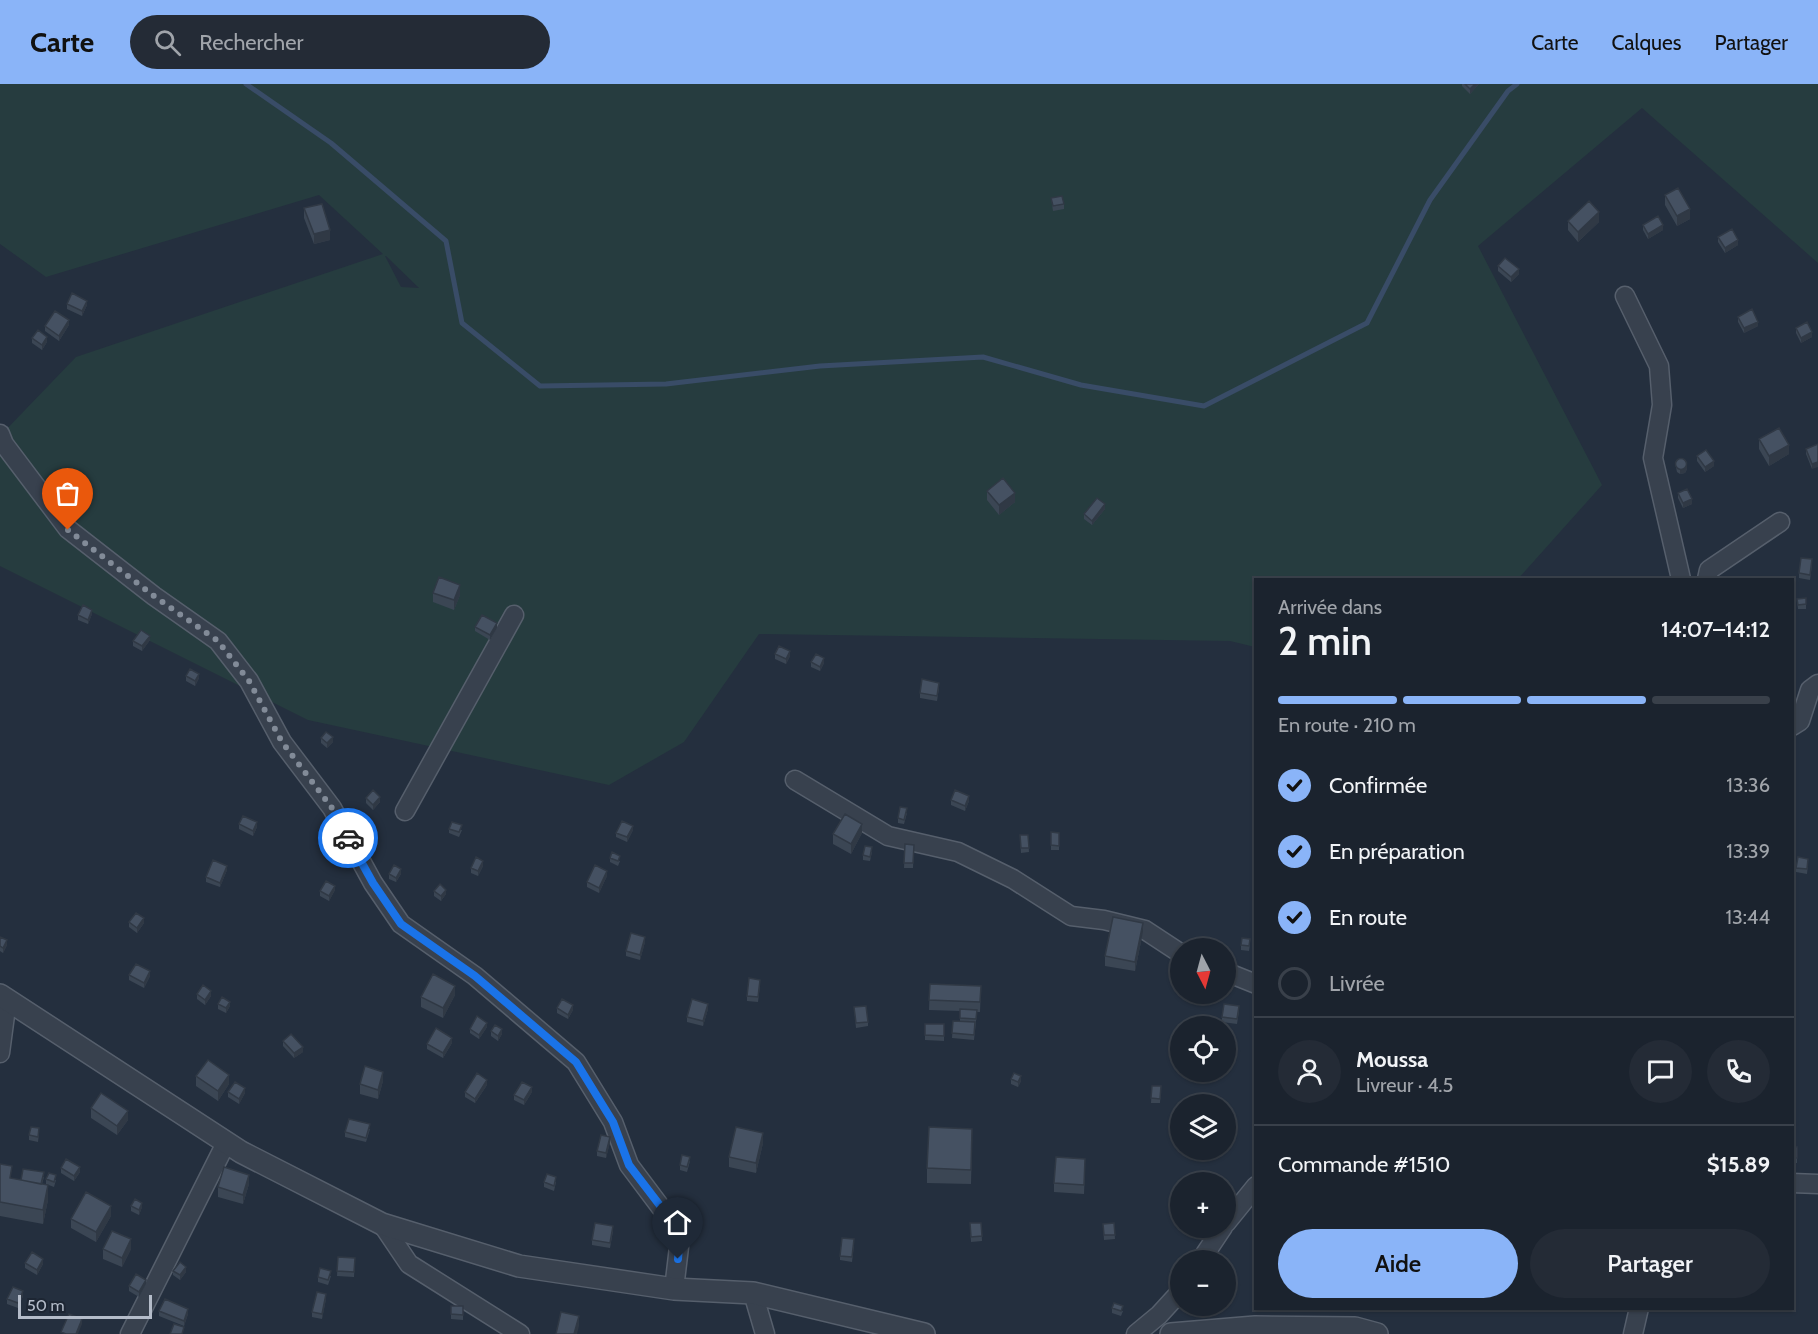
<!DOCTYPE html>
<html lang="fr">
<meta charset="utf-8">
<style>
body{margin:0;font-family:Cabin,sans-serif;background:#242b36;color:#f1f3f6;height:100vh;display:flex;flex-direction:column;font-size:22px;white-space:nowrap}
*{box-sizing:border-box;margin:0}
p{font-size:20px;color:#a0a4aa}
.icon{flex:none;width:33px;height:33px;fill:none;stroke:currentColor;stroke-width:2;stroke-linecap:round;stroke-linejoin:round}
.map{position:relative;flex:1;overflow:hidden}
.panel{position:absolute;left:1254px;top:494px;width:540px;height:732px;display:flex;flex-direction:column;background:#1b232e;border-radius:0px;box-shadow:0 2px 4px #0004,0 0 0 2px #39404a}
.panel>*{flex:none}
.needle{width:39px;rotate:174deg}
.fabs{position:absolute;left:1170px;top:854px;display:grid;gap:12px}
.fabs a{display:grid;place-items:center;width:66px;height:66px;border-radius:50%;background:#1b232e;box-shadow:0 2px 4px #0004,0 0 0 2px #39404a;font-size:30px}
.scale{position:absolute;left:18px;bottom:15px;width:134px;box-sizing:border-box;padding-left:6px;border:3px solid #b4bcc9;border-top:0;font-size:16px;line-height:21px;white-space:nowrap;color:#b4bcc9;-webkit-text-stroke:4px #1d2633;paint-order:stroke}
.pin{position:absolute;display:grid;place-items:center;width:51px;height:51px;color:#fff;margin:-62px -26px;border-radius:50% 50% 50% 0;rotate:-45deg;box-shadow:0 0 6px #0007}
.pin .icon{rotate:45deg}
.courier{position:absolute;display:grid;place-items:center;width:60px;height:60px;margin:-30px;border:4px solid #1a73e8;border-radius:50%;background:#fff;color:#222;box-shadow:0 2px 8px #0007}
.overview em{font-style:normal;font-weight:600}
.overview div{display:flex;flex-direction:column-reverse}
.overview{display:flex;align-items:center;justify-content:space-between;height:102px;padding:0 24px}
h1{font-size:39px;font-weight:600;line-height:45px}
.bar{display:grid;grid-template-columns:repeat(4,1fr);gap:9px 6px;align-content:center;height:72px;padding:0 24px}
.bar i{height:8px;border-radius:4px;background:#39404a}
.bar .selected{background:#8ab4f8}
.bar p{grid-column:span 4}
.line{display:flex;align-items:center;gap:15px;padding:0 24px;border-top:2px solid #39404a}
.line div{flex:1}
.round{display:grid;place-items:center;flex:none;width:63px;height:63px;border-radius:32px;background:#242b36}
ol{padding:0 24px;list-style:none}
li{display:flex;align-items:center;gap:18px;height:66px}
li p{margin-inline-start:auto}
li .icon{padding:6px;border-radius:50%;background:#8ab4f8;color:#111;stroke-width:4}
li:last-child{color:#a0a4aa}
li i{width:33px;height:33px;border:3px solid #39404a;border-radius:50%}
.action{display:flex;gap:12px;margin-top:auto;padding:12px 24px}
.action a{flex:1;height:69px;border-radius:36px;background:#8ab4f8;color:#111;font-size:24px;font-weight:600;line-height:69px;text-align:center}
.action a+a{background:#242b36;color:#f1f3f6}
header{display:flex;align-items:center;gap:36px;box-sizing:border-box;height:84px;padding:0 30px;background:#8ab4f8;color:#111}
header strong{font-size:28px}
nav{display:flex;gap:33px;margin-inline-start:auto;font-size:21px}
.search{width:420px;height:54px;background:#242b36;display:flex;align-items:center;gap:15px;box-sizing:border-box;padding:0 21px;border-radius:33px;color:#a0a4aa;font-size:22px}
.map>svg:first-child{display:block}
.green{fill:#263c3f;fill-rule:evenodd}
.lines{fill:none;stroke-linecap:round;stroke-linejoin:round}
.stream{stroke:#394c67;stroke-width:5}
.minor-casing{stroke:#565f6c;stroke-width:21}
.tertiary-casing{stroke:#565f6c;stroke-width:24}
.minor{stroke:#38414e;stroke-width:18}
.tertiary{stroke:#38414e;stroke-width:21}
.wall{fill:#3b4654}
.shaded-wall{fill:#303945}
.building{fill:#455162;stroke:#303945;stroke-width:1.5}
.done{stroke:#828b98;stroke-width:6;stroke-dasharray:0 10.8}
.route{stroke:#1a73e8;stroke-width:8}
</style>
<header>
<strong>Carte</strong>
<div class="search"><svg class="icon" aria-label="search" viewBox="0 0 24 24"><circle cx="10" cy="10" r="6"/><path d="M15 15l6 6"/></svg>Rechercher</div>
<nav><a>Carte</a><a>Calques</a><a>Partager</a></nav>
</header>
<div class="map">
<svg width="1818" height="1250" viewBox="0 0 1818 1250">
<rect width="100%" height="100%" fill="#242f3e"/>
<path class="green" d="M0,0H1818V179L1642,24L1478,162L1602,401L1518,495H1256L1255,563L1230,557L759,550L684,658L609,701L308,636L0,482V352L76,273L383,170L319,111L46,193L0,160ZM385,172H386L419,204L401,203Z"/>
<g class="lines">
<path class="stream" d="M246,0L331,59L446,157L462,239L540,302L666,300L820,282L983,273L1081,301L1204,322L1367,239L1430,116L1508,7L1517,0"/>
<defs>
<path id="minor" d="M1625,212L1659,282L1662,321L1653,374L1681,495
M0,350L4,360L68,445L154,512L218,557L249,597L282,658L332,724L373,799L401,840L475,892L576,978L613,1038L629,1081L668,1133L679,1163L674,1205
M1707,495L1709,486L1780,438
M1792,642L1800,637L1810,606L1818,600
M795,696L888,752L958,768L1013,795L1071,832L1104,836L1145,846L1180,869
M405,727L514,531
M1226,888L1256,900
M0,969L7,916
M1792,1099L1818,1100
M1226,1139L1256,1102
M382,1140L409,1180L520,1250
M1201,1176L1223,1143
M753,1209L765,1250
M130,1250L226,1059
M1136,1250L1159,1231L1180,1208
M1633,1250L1639,1224"/>
<path id="tertiary" d="M0,911L241,1068L382,1140L519,1182L674,1205L753,1209L924,1250
M1171,1250L1255,1243L1355,1244L1377,1250"/>
</defs>
<use href="#minor" class="minor-casing"/>
<use href="#tertiary" class="tertiary-casing"/>
<use href="#minor" class="minor"/>
<use href="#tertiary" class="tertiary"/>
</g>
<path class="wall" d="M1462,0H1479L1470,10L1462,2Z
M1665,111L1690,135L1677,142L1665,121Z
M1051,114L1064,120V125L1053,127Z
M304,124L330,156L314,160L304,134Z
M1568,137L1599,138L1578,158L1568,146Z
M1643,141L1663,146L1648,155L1643,146Z
M1718,153L1738,161L1725,169L1718,158Z
M1498,182L1519,190L1511,198L1498,187Z
M67,220L87,221L82,232L67,225Z
M1738,233L1758,242L1744,249L1738,238Z
M69,241L59,257L45,247V242Z
M1796,244L1812,253L1801,259L1796,249Z
M32,254L47,258L42,266L32,259Z
M1759,355L1789,370L1769,382L1759,365Z
M1818,360L1812,385L1806,370V365Z
M1697,372L1714,382L1705,388L1697,377Z
M1675,379L1687,385L1685,389L1680,390L1677,388Z
M987,407L1015,418L999,431L987,416Z
M1678,409L1692,420L1683,424L1678,414Z
M1105,425L1092,441L1084,435V430Z
M1812,480L1810,496L1799,494V489Z
M433,509L460,511L454,526L433,518Z
M1806,514V525H1798L1797,515Z
M92,530L88,540L78,536V531Z
M475,543L497,544L490,556L475,547Z
M150,556L142,567L133,562V557Z
M775,570L790,572L786,580L775,575Z
M811,578L824,579L820,587L811,583Z
M186,592L199,594L195,602L186,597Z
M939,604L937,617L920,614V609Z
M321,654L333,658L327,664L321,659Z
M366,714L380,718L373,726L366,719Z
M951,716L969,717L965,727L951,721Z
M907,729L904,740L898,739V734Z
M239,740L257,743L253,752L239,745Z
M449,745L462,746L459,753L449,749Z
M633,746L627,758L616,753V749Z
M1051,748L1059,749V766H1051Z
M862,749L851,770L833,760V750Z
M1020,751H1028L1029,768L1021,769Z
M905,760L914,761L913,784H904Z
M872,768L870,777L863,776V771Z
M610,774L620,777L618,782L610,778Z
M1808,780L1807,790L1796,788V784Z
M483,782L478,792L471,789V784Z
M227,786L220,803L206,798V793Z
M389,790H401L396,798L389,795Z
M607,792L599,809L587,803V798Z
M335,806L329,817L320,812V807Z
M434,807L446,810L441,817L434,812Z
M129,838L144,839L137,849L129,843Z
M1143,848L1135,887L1105,882V872Z
M0,853L7,861L3,869L0,867Z
M645,858L640,876L626,872V867Z
M1250,860L1249,867L1241,866V861Z
M129,891L150,892L144,904L129,896Z
M930,900L981,902L980,928H977L974,956L952,954L953,937H960V927L929,926Z
M760,901L758,918L747,917V912Z
M197,910L211,912L205,921L197,915Z
M455,911L443,934L421,923V913Z
M218,920L230,922L226,929L218,925Z
M854,923L868,938V942L856,944Z
M557,924L573,926L568,935L557,929Z
M708,925L703,942L687,938V933Z
M1239,927L1237,940L1222,938V933Z
M925,940H944V957L925,956Z
M487,943L479,955L470,949V945Z
M491,947L502,950L498,957L491,952Z
M283,957L303,968L294,974L283,962Z
M452,959L443,974L427,965V960Z
M196,992L229,1000L218,1017L196,1002Z
M1011,995L1021,997L1018,1003L1011,1000Z
M383,997L378,1015L360,1010V1000Z
M487,1001L475,1019L465,1013V1008Z
M1152,1002H1161L1160,1019H1151Z
M228,1008L245,1009L239,1020L228,1013Z
M532,1008L524,1021L514,1016V1011Z
M91,1024L128,1036L117,1051L91,1034Z
M370,1045L366,1058L345,1053V1048Z
M39,1049L38,1058L29,1056V1051Z
M610,1058L606,1074L597,1072V1067Z
M763,1059L756,1089L729,1083V1073Z
M972,1059L971,1100L927,1099V1084Z
M1792,1063H1797V1079H1792Z
M690,1077L687,1088L680,1086V1081Z
M0,1080L12,1095L21,1096L44,1093L42,1100L48,1116L43,1140L0,1132Z
M61,1084L80,1088L74,1097L61,1089Z
M1085,1085L1084,1110L1054,1108V1099Z
M46,1095L56,1096L54,1103L46,1100Z
M544,1098H556L554,1107L544,1103Z
M249,1100L243,1120L218,1113V1103Z
M131,1122L142,1123L139,1131L131,1127Z
M111,1132L96,1158L71,1144V1135Z
M970,1139H981L982,1157L971,1158Z
M1114,1139L1115,1155L1104,1156L1103,1140Z
M613,1147L610,1164L592,1161V1156Z
M854,1160L852,1178L840,1176V1172Z
M103,1165H131L122,1183L103,1175Z
M338,1173L355,1174L354,1193L337,1192Z
M25,1179L43,1180L37,1191L25,1184Z
M173,1187L186,1188L180,1196L173,1191Z
M331,1192L328,1201L318,1198V1193Z
M146,1200L139,1213L129,1207V1202Z
M23,1212L18,1224L7,1220V1215Z
M326,1215L322,1235L312,1233V1228Z
M451,1222H463V1236L451,1235Z
M1112,1224L1123,1227L1121,1232L1112,1229Z
M159,1227L188,1230L184,1242L159,1232Z"/>
<path class="shaded-wall" d="M1475,0H1479L1470,10V5Z
M1690,125V135L1677,142V132Z
M1599,128V138L1578,158V148Z
M1663,141V146L1648,155V150Z
M330,146V156L314,160V150Z
M1738,156V161L1725,169V164Z
M1519,185V190L1511,198V193Z
M87,217V221L82,232V227Z
M69,236V241L59,257V252Z
M1758,238V242L1744,249V244Z
M1812,248V253L1801,259V254Z
M47,253V258L42,266V261Z
M1789,361V370L1769,382V372Z
M1714,377V382L1705,388V383Z
M1818,378V383L1812,385V380Z
M1687,381V385L1685,389L1680,390V386Z
M1015,409V418L999,431V421Z
M1692,415V420L1683,424V419Z
M1105,420V425L1092,441V437Z
M460,501V511L454,526V516Z
M92,526V530L88,540V536Z
M497,539V544L490,556V551Z
M150,552V556L142,567V562Z
M790,567V572L786,580V575Z
M824,574V579L820,587V583Z
M199,590V594L195,602V597Z
M333,653V658L327,664V659Z
M969,712V717L965,727V722Z
M380,713V718L373,726V721Z
M257,738V743L253,752V747Z
M862,740V749L851,770V760Z
M633,742V746L627,758V753Z
M483,777V782L478,792V787Z
M227,782V786L220,803V799Z
M401,785V790L396,798V794Z
M607,787V792L599,809V804Z
M335,802V806L329,817V812Z
M446,806V810L441,817V812Z
M144,834V839L137,849V844Z
M1143,839V848L1135,887V878Z
M645,853V858L640,876V871Z
M7,856V861L3,869V864Z
M150,887V892L144,904V899Z
M455,902V911L443,934V924Z
M211,907V912L205,921V916Z
M230,918V922L226,929V924Z
M708,920V925L703,942V937Z
M573,921V926L568,935V931Z
M487,939V943L479,955V951Z
M502,945V950L498,957V952Z
M452,954V959L443,974V969Z
M303,963V968L294,974V969Z
M383,988V997L378,1015V1006Z
M229,991V1000L218,1017V1007Z
M1021,992V997L1018,1003V998Z
M487,996V1001L475,1019V1015Z
M532,1003V1008L524,1021V1016Z
M245,1004V1009L239,1020V1015Z
M128,1027V1036L117,1051V1042Z
M763,1049V1059L756,1089V1079Z
M610,1053V1058L606,1074V1069Z
M80,1083V1088L74,1097V1092Z
M249,1091V1100L243,1120V1111Z
M48,1101V1116L43,1140V1126Z
M142,1119V1123L139,1131V1126Z
M111,1122V1132L96,1158V1148Z
M131,1155V1165L122,1183V1174Z
M43,1175V1180L37,1191V1186Z
M186,1183V1188L180,1196V1191Z
M146,1196V1200L139,1213V1208Z
M23,1207V1212L18,1224V1219Z
M326,1210V1215L322,1235V1230Z
M188,1225V1230L184,1242V1237Z
M579,1232V1242L577,1250H574Z
M82,1235V1240L78,1250H76Z"/>
<path class="building" d="M1465,0H1475L1470,5Z
M1678,104L1690,125L1677,132L1665,111Z
M1062,112L1064,120L1053,122L1051,114Z
M1589,117L1599,128L1578,148L1568,137Z
M322,120L330,146L314,150L304,124Z
M1658,132L1663,141L1648,150L1643,141Z
M1732,145L1738,156L1725,164L1718,153Z
M1505,174L1519,185L1511,193L1498,182Z
M72,209L87,217L82,227L67,220Z
M1752,225L1758,238L1744,244L1738,233Z
M55,227L69,236L59,252L45,242Z
M1807,238L1812,248L1801,254L1796,244Z
M38,246L47,253L42,261L32,254Z
M1779,344L1789,361L1769,372L1759,355Z
M1818,360V378L1812,380L1806,365Z
M1706,366L1714,377L1705,383L1697,372Z
M1675.5 380a5.5 5.5 0 1 1 11 0a5.5 5.5 0 1 1-11 0Z
M1003,394L1015,409L999,421L987,407Z
M1687,405L1692,415L1683,419L1678,409Z
M1097,414L1105,420L1092,437L1084,430Z
M1801,474L1812,475L1810,491L1799,489Z
M439,493L460,501L454,516L433,509Z
M1806,514V520L1798,521L1797,515Z
M1792,517H1795V530H1792Z
M83,521L92,526L88,536L78,531Z
M482,531L497,539L490,551L475,543Z
M141,546L150,552L142,562L133,557Z
M779,562L790,567L786,575L775,570Z
M816,570L824,574L820,583L811,578Z
M1792,575H1794L1793,586H1792Z
M190,585L199,590L195,597L186,592Z
M922,595L939,599L937,612L920,609Z
M326,648L333,653L327,659L321,654Z
M373,706L380,713L373,721L366,714Z
M955,706L969,712L965,722L951,716Z
M900,723L907,724L904,736L898,734Z
M845,730L862,740L851,760L833,750Z
M243,732L257,738L253,747L239,740Z
M622,737L633,742L627,753L616,749Z
M452,738L462,741L459,748L449,745Z
M1051,748L1059,749V762L1051,761Z
M1020,751H1028L1029,764H1021Z
M905,760L914,761L913,779H904Z
M865,762L872,763L870,773L863,771Z
M612,768L620,772L618,777L610,774Z
M476,773L483,777L478,787L471,784Z
M1798,773L1808,775L1807,785L1796,784Z
M213,776L227,782L220,799L206,793Z
M394,781L401,785L396,794L389,790Z
M595,781L607,787L599,804L587,798Z
M326,797L335,802L329,812L320,807Z
M440,800L446,806L441,812L434,807Z
M136,829L144,834L137,844L129,838Z
M1113,833L1143,839L1135,878L1105,872Z
M631,849L645,853L640,871L626,867Z
M0,853L7,856L3,864L0,862Z
M1242,854L1250,855L1249,862L1241,861Z
M136,880L150,887L144,899L129,891Z
M433,890L455,902L443,924L421,913Z
M749,894L760,896L758,913L747,912Z
M930,900L981,902L980,918L929,916Z
M203,901L211,907L205,916L197,910Z
M222,913L230,918L226,924L218,920Z
M562,915L573,921L568,931L557,924Z
M692,915L708,920L703,937L687,933Z
M1224,920L1239,922L1237,935L1222,933Z
M866,922L868,938L856,939L854,923Z
M960,925L977,926L976,935L960,934Z
M477,932L487,939L479,951L470,945Z
M953,937L975,938L974,951L952,949Z
M925,940H944V952L925,951Z
M495,941L502,945L498,952L491,947Z
M436,944L452,954L443,969L427,960Z
M291,950L303,963L294,969L283,957Z
M208,976L229,991L218,1007L196,992Z
M365,982L383,988L378,1006L360,1000Z
M477,989L487,996L475,1015L465,1008Z
M1014,989L1021,992L1018,998L1011,995Z
M235,998L245,1004L239,1015L228,1008Z
M522,998L532,1003L524,1016L514,1011Z
M1152,1002H1161L1160,1015L1151,1014Z
M101,1009L128,1027L117,1042L91,1024Z
M349,1035L370,1040L366,1054L345,1048Z
M31,1043L39,1044L38,1053L29,1051Z
M736,1043L763,1049L756,1079L729,1073Z
M929,1043L972,1045L971,1086L927,1084Z
M601,1051L610,1053L606,1069L597,1067Z
M1792,1063H1797V1074H1792Z
M682,1071L690,1073L687,1083L680,1081Z
M1056,1073L1085,1075L1084,1101L1054,1099Z
M66,1075L80,1083L74,1092L61,1084Z
M0,1080L12,1082L10,1094L48,1101L43,1126L0,1118Z
M224,1083L249,1091L243,1111L218,1103Z
M23,1085L44,1088L41,1100L21,1096Z
M49,1089L56,1091L54,1098L46,1095Z
M547,1090L556,1093L554,1102L544,1098Z
M86,1108L111,1122L96,1148L71,1135Z
M135,1115L142,1119L139,1126L131,1122Z
M595,1139L613,1142L610,1159L592,1156Z
M970,1139H981L982,1152L971,1153Z
M1114,1139L1115,1151H1104L1103,1140Z
M112,1147L131,1155L122,1174L103,1165Z
M842,1154L854,1155L852,1173L840,1172Z
M32,1168L43,1175L37,1186L25,1179Z
M338,1173L355,1174L354,1188L337,1187Z
M180,1178L186,1183L180,1191L173,1187Z
M320,1184L331,1187L328,1196L318,1193Z
M136,1190L146,1196L139,1208L129,1202Z
M13,1203L23,1207L18,1219L7,1215Z
M317,1208L326,1210L322,1230L312,1228Z
M165,1215L188,1225L184,1237L159,1227Z
M1114,1219L1123,1222L1121,1227L1112,1224Z
M451,1222H463V1231L451,1230Z
M561,1228L579,1232L574,1250H556Z
M69,1230L82,1235L76,1250H66L61,1248Z
M174,1240L184,1243L182,1250H170Z"/>
<g class="lines">
<path class="done" d="M68,446L154,512L218,557L249,597L282,658L332,724L348,754"/>
<path class="route" d="M348,754L373,799L401,840L475,892L576,978L613,1038L629,1081L668,1132L679,1163L678,1175"/>
</g>
</svg>
<div class="fabs">
<a><svg class="needle" viewBox="-14 -14 28 28"><path d="M0-13l5 13h-10z" fill="#e53935"/><path d="M0 13l5-13h-10z" fill="#a0a4aa"/></svg></a>
<a><svg class="icon" aria-label="locate" viewBox="0 0 24 24"><circle cx="12" cy="12" r="6"/><path d="M12 2v4M12 18v4M2 12h4M18 12h4"/></svg></a>
<a><svg class="icon" aria-label="layers" viewBox="0 0 24 24"><path d="M12 4l9 5-9 5-9-5zM3 14l9 5 9-5"/></svg></a>
<a>+</a>
<a>−</a>
</div>
<div class="scale">50 m</div>
<div class="pin" style="left:68px;top:446px;background:#ea580c"><svg class="icon" aria-label="bag" viewBox="0 0 24 24"><path d="M5 8h14l-1 12H6zM9 8a3 3 0 0 1 6 0"/></svg></div>
<div class="pin" style="left:678px;top:1175px;background:#1f2937"><svg class="icon" aria-label="home" viewBox="0 0 24 24"><path d="M3 11l9-7 9 7M6 9v11h12V9"/></svg></div>
<div class="courier" style="left:348px;top:754px"><svg class="icon" aria-label="car" viewBox="0 0 24 24"><path d="M5 17H2v-5l4-1 3-4h7l3 4 3 1v5h-3M9 17h6M6 11h13"/><circle cx="7" cy="17" r="2"/><circle cx="17" cy="17" r="2"/></svg></div>
<section class="panel">
<div class="overview"><div><h1>2 min</h1><p>Arrivée dans</p></div><em>14:07–14:12</em></div>
<div class="bar"><i class="selected"></i><i class="selected"></i><i class="selected"></i><i></i><p>En route · 210 m</p></div>
<ol>
<li><svg class="icon" aria-label="check" viewBox="0 0 24 24"><path d="M5 12l5 5 9-10"/></svg>Confirmée<p>13:36</p></li>
<li><svg class="icon" aria-label="check" viewBox="0 0 24 24"><path d="M5 12l5 5 9-10"/></svg>En préparation<p>13:39</p></li>
<li><svg class="icon" aria-label="check" viewBox="0 0 24 24"><path d="M5 12l5 5 9-10"/></svg>En route<p>13:44</p></li>
<li><i></i>Livrée</li>
</ol>
<div class="line" style="height:108px"><a class="round"><svg class="icon" aria-label="person" viewBox="0 0 24 24"><circle cx="12" cy="8" r="4"/><path d="M4 21q1-7 8-7t8 7"/></svg></a><div><b>Moussa</b><p>Livreur · 4.5</p></div><a class="round"><svg class="icon" aria-label="chat" viewBox="0 0 24 24"><path d="M4 5h16v11H9l-5 4z"/></svg></a><a class="round"><svg class="icon" aria-label="phone" viewBox="0 0 24 24"><path d="M5 4h4l2 5-3 2q2 4 5 5l2-3 5 2v4C11 20 4 13 5 4z"/></svg></a></div>
<div class="line" style="height:78px"><div>Commande #1510</div><b>$15.89</b></div>
<div class="action"><a>Aide</a><a>Partager</a></div>
</section>
</div>
